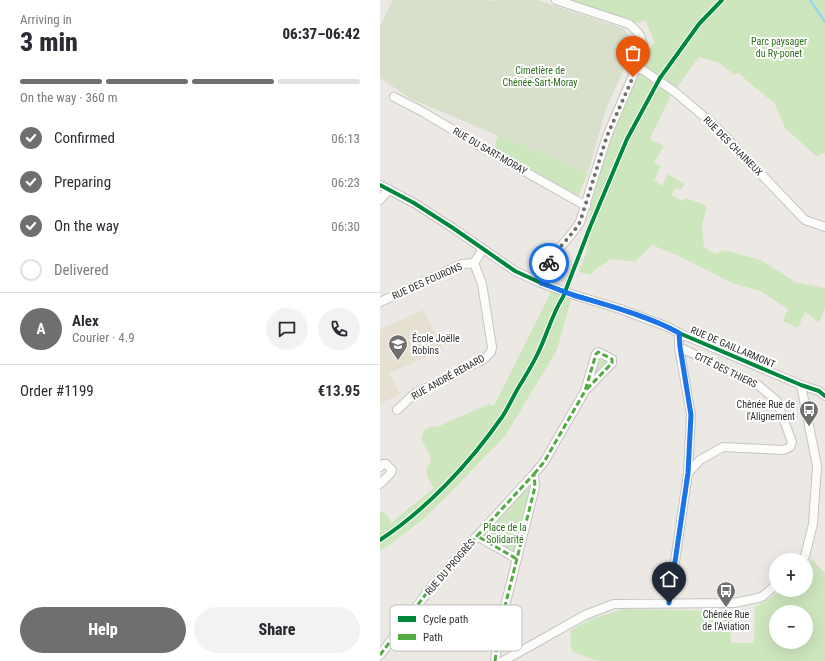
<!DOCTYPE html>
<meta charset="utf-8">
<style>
body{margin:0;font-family:"Roboto Condensed",sans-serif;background:#f2f2f3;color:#2b2b33;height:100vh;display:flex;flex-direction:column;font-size:15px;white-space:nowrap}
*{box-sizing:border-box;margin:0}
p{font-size:13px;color:#7c7c81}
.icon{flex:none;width:22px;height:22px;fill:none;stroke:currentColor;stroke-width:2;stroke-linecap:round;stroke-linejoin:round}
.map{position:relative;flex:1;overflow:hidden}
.side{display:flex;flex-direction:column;background:#fff;width:380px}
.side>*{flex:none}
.tools{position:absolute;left:389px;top:553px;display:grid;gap:8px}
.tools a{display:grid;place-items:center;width:44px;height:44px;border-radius:50%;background:#fff;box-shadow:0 4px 16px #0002;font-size:20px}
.pin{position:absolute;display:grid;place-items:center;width:34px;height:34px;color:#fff;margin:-41px -17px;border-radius:50% 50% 50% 0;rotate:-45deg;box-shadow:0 0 4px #0007}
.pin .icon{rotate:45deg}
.courier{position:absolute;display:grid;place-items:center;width:40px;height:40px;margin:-20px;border:3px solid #1a73e8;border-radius:50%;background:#fff;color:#222;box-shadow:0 1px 5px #0007}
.overview em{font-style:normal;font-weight:800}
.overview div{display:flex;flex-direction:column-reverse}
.overview{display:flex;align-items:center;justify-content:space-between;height:68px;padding:0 20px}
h1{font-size:26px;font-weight:800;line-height:30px}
.bar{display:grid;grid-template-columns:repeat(4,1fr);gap:6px 4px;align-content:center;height:48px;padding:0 20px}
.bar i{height:5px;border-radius:3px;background:#e1e1e2}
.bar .current{background:#706f6e}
.bar p{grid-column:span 4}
.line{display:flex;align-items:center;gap:10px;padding:0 20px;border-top:1px solid #e1e1e2}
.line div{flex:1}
.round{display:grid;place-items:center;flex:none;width:42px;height:42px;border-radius:21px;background:#f2f2f3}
ol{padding:0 20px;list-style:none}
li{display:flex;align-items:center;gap:12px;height:44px}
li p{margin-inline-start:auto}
li .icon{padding:4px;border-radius:50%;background:#706f6e;color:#fff;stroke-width:4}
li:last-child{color:#7c7c81}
li i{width:22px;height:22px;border:2px solid #e1e1e2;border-radius:50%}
.button{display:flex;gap:8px;margin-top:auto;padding:8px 20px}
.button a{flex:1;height:46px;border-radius:24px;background:#706f6e;color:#fff;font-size:16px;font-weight:800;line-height:46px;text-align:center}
.button a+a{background:#f2f2f3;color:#2b2b33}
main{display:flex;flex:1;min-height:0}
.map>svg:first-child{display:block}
.education{fill:#e6e0d3}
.green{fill:#cee6be;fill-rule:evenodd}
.cemetery{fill:#d8e0cc}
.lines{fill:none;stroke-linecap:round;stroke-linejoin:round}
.stream{stroke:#99d6ec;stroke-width:2.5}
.minor-casing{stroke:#c5c4c5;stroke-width:10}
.minor{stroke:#fcfcfb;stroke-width:8}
.quiet{stroke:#54ab44;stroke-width:3;stroke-dasharray:6 3;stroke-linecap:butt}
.cycleway-casing{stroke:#fff;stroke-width:6}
.cycleway{stroke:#00873e;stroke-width:4}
.done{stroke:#706f6e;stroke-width:4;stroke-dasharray:0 7.2}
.route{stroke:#1a73e8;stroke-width:5}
.labels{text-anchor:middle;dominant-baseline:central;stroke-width:4;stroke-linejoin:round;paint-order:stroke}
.park-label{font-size:10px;fill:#2c6e1b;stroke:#fff}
.street-label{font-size:10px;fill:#2e2e2e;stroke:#fff}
.poi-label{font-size:10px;fill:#2e2e2e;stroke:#fff;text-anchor:start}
.key{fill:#fff;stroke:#c0c0c0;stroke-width:1}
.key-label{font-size:11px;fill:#2e2e2e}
</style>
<main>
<section class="side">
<div class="overview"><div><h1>3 min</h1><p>Arriving in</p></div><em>06:37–06:42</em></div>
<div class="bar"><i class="current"></i><i class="current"></i><i class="current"></i><i></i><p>On the way · 360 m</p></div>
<ol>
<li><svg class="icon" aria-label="check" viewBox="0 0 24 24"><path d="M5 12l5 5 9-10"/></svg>Confirmed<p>06:13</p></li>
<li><svg class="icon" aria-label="check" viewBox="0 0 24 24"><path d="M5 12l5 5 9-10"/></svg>Preparing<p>06:23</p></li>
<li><svg class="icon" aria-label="check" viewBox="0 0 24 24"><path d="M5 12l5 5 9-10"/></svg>On the way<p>06:30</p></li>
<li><i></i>Delivered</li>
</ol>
<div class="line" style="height:72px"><b class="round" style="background:#706f6e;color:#fff">A</b><div><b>Alex</b><p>Courier · 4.9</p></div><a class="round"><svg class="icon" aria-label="chat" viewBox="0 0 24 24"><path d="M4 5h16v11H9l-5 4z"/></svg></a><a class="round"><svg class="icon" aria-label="phone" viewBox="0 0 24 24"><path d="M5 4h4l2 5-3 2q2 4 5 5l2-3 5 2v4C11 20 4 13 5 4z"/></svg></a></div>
<div class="line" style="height:52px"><div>Order #1199</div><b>€13.95</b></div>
<div class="button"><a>Help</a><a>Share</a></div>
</section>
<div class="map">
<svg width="445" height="661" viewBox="0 0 445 661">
<rect width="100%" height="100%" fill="#ece8e4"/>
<path class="education" d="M43,310L64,350L9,373L20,394L0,404V329Z"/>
<path class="green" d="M189,0H445V153L436,156L405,128L395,104L358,73L354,75L340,63L319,57L290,97L270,139L284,146L274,163L281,166L274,180L282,186L288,174L304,184L301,190L295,188L291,195L302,201L306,198L327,206L322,225L324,247L335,254L343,250L381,260L415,282L445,288V308L439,323L425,312L418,328L403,321L408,309L380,291L352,283L297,255L272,245L255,262L230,259L215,270L211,275L199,272L207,250L210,206L230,136L262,63L274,42L266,21L255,23H252Z
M118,135L208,173L198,196L114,148Z
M172,290L191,300L177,350L125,436L68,495L42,520L9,545L0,550V513L4,512L9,518L10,524L54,488L48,479L46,470L51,460L50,455L41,440L44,430L51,426L57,427L109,404L114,406Z
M221,359H225L226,364L218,372H216C214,367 217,362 221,359Z
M149,487L151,489L135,552L132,554L105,537V534Z
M431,559L445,573V661H218L193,652L190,644L191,630L211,619L243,609L350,611L351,643H374L375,607L404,590H426V566ZM396,612H426V642H396Z"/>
<path class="cemetery" d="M13,0H107L115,1L122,0H157L245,29L254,47L226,109L208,173L31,99L0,78V26Z"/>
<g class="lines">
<path class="stream" d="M430,0L445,22"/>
<defs>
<path id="minor" d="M257,68L263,70L295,92L334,125L425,220L445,227
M14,97L43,112L105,149L206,206
M0,185L34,203L73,228L135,271L161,283L191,294L240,309L288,327L299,333L421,385L439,391L445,396
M0,200L9,189
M161,283C164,275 167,267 171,260C179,246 192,236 200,222L227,136L264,50C261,36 261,34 249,24L176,0
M0,302L82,264L94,263
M299,347L378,385L397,401L412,442L410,447L404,450L343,447L320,460L308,473
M421,385L437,466L433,524L425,556L422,560
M17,410L34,394L104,359L111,352L112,347L102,284L94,263L103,249
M0,467L3,464H6L12,470L11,473L0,484
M154,474L164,462L205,391L216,354L218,352L232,359V363L205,391
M289,603L308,473L311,415L299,347V333
M0,655L52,586L97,536
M115,661L120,626L155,487L154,474L97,536L137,559
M123,661L152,645L205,615L234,604L354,603L378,598L383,596L396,585"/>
</defs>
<use href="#minor" class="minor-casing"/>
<use href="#minor" class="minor"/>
<path class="quiet" d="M154,474L164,462L205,391L216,354L218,352L232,359V363L205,391
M0,655L52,586L97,536
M115,661L120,626L155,487L154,474L97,536L137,559"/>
<defs>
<path id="cycleway" d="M0,185L34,203L73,228L135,271L161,283L191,294L240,309L288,327L299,333L421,385L439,391L445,396
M0,540C47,509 90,463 122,417C128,408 132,399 137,390C144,378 152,366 158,353C167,335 172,314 183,297L210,227L247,139L280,78L319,24L342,0"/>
</defs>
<use href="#cycleway" class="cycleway-casing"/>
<use href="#cycleway" class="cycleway"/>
</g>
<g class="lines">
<path class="done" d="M169,263C177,248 191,237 200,222L227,136L253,77"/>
<path class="route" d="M169,263L161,283C172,287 182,291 193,295C229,306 266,315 299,333L300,347L311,415L308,473L289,603"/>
</g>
<defs>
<symbol id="school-pin" viewBox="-11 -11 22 30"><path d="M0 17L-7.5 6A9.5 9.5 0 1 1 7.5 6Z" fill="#706f6e" stroke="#fff"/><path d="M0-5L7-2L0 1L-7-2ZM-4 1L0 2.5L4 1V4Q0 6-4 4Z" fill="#fff"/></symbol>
<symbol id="bus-pin" viewBox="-11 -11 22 30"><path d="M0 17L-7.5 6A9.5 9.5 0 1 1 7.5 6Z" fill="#706f6e" stroke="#fff"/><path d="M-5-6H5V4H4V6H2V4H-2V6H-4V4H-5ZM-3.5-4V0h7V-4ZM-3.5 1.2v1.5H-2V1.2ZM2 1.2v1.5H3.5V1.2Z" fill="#fff"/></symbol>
</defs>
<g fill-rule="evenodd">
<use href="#school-pin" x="7" y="333" width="22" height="30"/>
<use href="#bus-pin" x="418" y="399" width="22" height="30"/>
<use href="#bus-pin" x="335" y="580" width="22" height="30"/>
</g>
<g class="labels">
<g class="park-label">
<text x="399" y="41">Parc paysager<tspan x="399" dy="12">du Ry-ponet</tspan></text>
<text x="160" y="70">Cimetière de<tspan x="160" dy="12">Chênée-Sart-Moray</tspan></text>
<text x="125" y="527">Place de la<tspan x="125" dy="12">Solidarité</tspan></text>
</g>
<g class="street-label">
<text transform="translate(353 146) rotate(45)">RUE DES CHAINEUX</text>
<text transform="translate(110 151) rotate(30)">RUE DU SART-MORAY</text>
<text transform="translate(47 281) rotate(-24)">RUE DES FOURONS</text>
<text transform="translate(353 347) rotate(23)">RUE DE GAILLARMONT</text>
<text transform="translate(346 370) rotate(26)">CITÉ DES THIERS</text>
<text transform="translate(68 377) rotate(-29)">RUE ANDRÉ RENARD</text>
<text transform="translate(70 567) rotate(-49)">RUE DU PROGRÈS</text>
</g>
<g class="poi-label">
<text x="32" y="338">École Joëlle<tspan x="32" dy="12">Robins</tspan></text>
<text x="415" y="404" text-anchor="end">Chênée Rue de<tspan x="415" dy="12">l'Alignement</tspan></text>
<text x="346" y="614" text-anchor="middle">Chênée Rue<tspan x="346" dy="12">de l'Aviation</tspan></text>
</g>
</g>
<rect x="10" y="605" width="132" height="46" rx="6" class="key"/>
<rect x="18" y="616" width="18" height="6" fill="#00873e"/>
<rect x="18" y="634" width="18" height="6" fill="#54ab44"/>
<g class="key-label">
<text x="43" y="623">Cycle path</text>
<text x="43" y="641">Path</text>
</g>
</svg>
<div class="tools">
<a>+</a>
<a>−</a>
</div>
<div class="pin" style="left:253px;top:77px;background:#ea580c"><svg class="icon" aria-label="bag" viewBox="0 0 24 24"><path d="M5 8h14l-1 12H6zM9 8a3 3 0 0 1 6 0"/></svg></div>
<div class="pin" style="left:289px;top:603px;background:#1f2937"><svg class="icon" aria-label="home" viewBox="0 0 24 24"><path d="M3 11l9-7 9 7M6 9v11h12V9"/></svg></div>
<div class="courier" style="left:169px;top:263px"><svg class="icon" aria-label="bike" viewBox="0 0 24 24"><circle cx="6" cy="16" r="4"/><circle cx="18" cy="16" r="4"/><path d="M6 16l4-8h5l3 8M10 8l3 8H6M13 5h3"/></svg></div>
</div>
</main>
